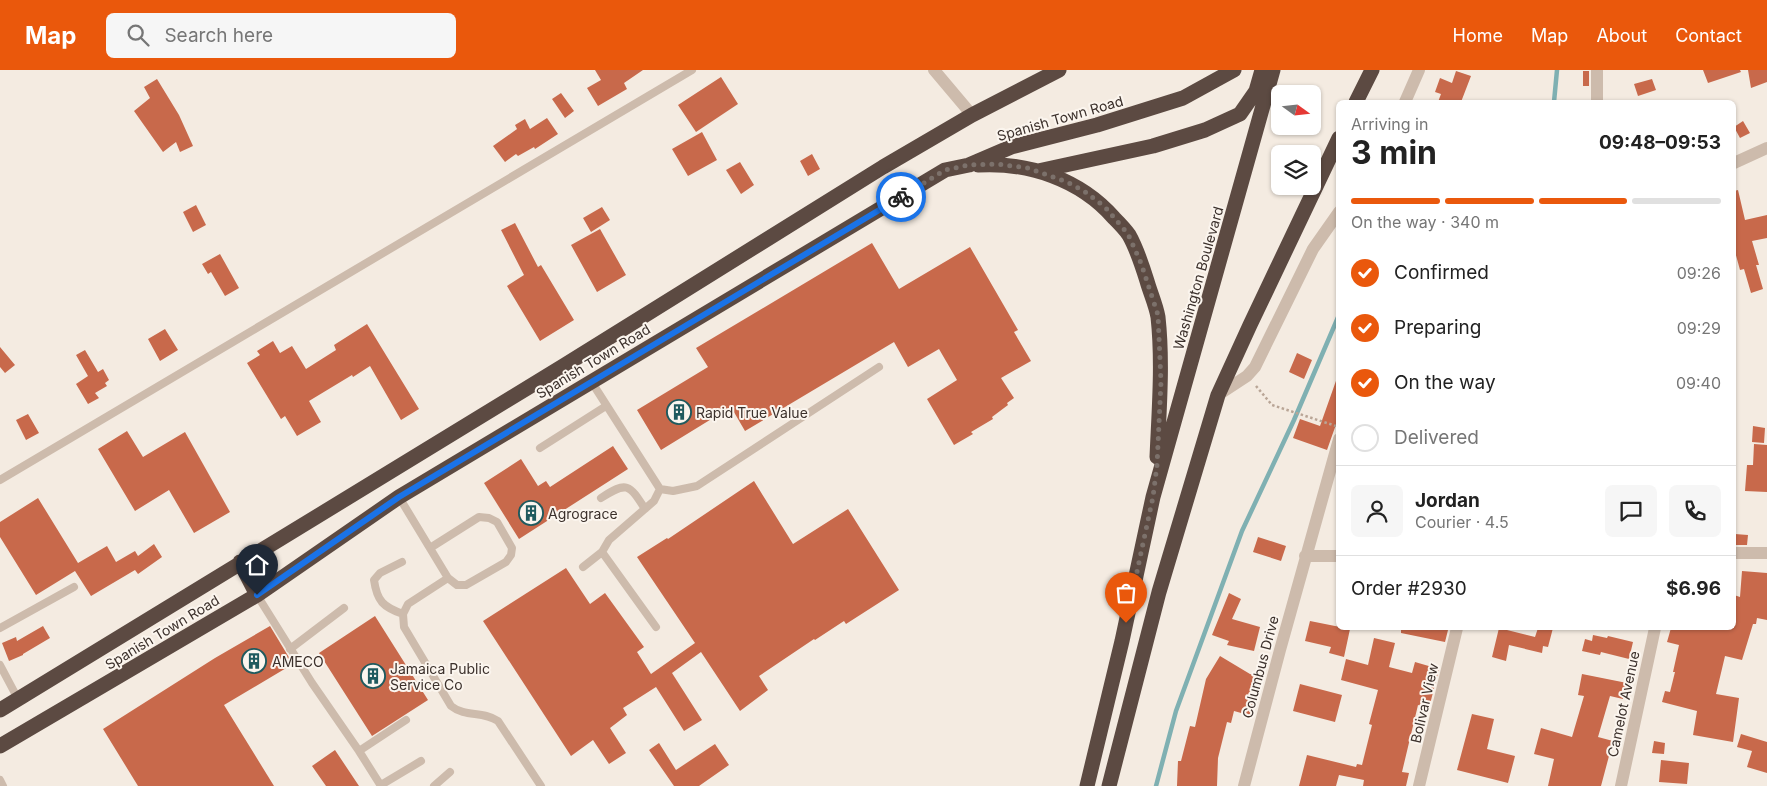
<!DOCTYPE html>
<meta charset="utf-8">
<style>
body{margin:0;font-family:Inter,sans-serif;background:#f6f6f6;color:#222;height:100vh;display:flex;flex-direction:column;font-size:19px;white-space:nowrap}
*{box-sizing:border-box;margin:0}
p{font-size:16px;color:#767676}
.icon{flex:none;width:28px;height:28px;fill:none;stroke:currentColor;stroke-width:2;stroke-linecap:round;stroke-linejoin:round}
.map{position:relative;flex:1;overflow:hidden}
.drawer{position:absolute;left:1336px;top:30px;width:400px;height:530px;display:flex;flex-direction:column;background:#fff;border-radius:8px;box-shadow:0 1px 4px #0004}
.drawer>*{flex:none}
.needle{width:32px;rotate:105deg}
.fabs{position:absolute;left:1271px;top:15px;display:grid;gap:10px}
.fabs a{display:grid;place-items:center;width:50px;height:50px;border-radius:8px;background:#fff;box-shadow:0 1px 4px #0004;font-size:25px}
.pin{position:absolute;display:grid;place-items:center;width:42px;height:42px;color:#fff;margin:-51px -21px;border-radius:50% 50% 50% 0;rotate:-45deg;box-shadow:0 0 5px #0007}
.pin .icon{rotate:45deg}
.courier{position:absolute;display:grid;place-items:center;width:50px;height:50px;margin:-25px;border:4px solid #1a73e8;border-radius:50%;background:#fff;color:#222;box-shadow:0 1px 6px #0007}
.headline em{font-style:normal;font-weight:700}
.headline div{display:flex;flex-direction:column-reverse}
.headline{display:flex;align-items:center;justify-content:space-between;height:85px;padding:0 15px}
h1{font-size:32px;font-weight:700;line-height:38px}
.bar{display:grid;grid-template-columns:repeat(4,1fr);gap:8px 5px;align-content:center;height:60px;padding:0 15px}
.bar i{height:6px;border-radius:4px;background:#e0e0e0}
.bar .selected{background:#ea580c}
.bar p{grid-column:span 4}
.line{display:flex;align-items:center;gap:12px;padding:0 15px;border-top:1px solid #e0e0e0}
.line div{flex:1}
.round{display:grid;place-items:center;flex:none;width:52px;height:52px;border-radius:8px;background:#f6f6f6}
ol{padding:0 15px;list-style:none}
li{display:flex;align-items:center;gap:15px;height:55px}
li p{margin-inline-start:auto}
li .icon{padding:5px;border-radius:50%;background:#ea580c;color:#fff;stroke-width:4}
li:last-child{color:#767676}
li i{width:28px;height:28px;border:2px solid #e0e0e0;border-radius:50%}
header{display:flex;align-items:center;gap:30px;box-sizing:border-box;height:70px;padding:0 25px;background:#ea580c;color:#fff}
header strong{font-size:24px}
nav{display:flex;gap:28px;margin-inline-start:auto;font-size:18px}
.search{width:350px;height:45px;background:#f6f6f6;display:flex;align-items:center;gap:12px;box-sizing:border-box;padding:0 18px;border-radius:8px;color:#767676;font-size:19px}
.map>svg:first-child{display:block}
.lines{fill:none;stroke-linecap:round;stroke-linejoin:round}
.stream{stroke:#7fb0b2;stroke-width:4.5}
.building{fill:#c8694b}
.path{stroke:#b9a596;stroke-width:2.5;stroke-dasharray:2.5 2.5;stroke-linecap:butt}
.lane{stroke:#cdbbac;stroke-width:8}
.street{stroke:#cdbbac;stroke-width:12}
.highway{stroke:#5c4a42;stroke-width:15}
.done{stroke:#7c716b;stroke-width:5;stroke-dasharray:0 9}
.route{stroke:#1a73e8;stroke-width:6}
.labels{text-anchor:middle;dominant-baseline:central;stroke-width:4;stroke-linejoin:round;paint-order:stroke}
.street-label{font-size:14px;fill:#3b302b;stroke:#fbf5ee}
.poi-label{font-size:14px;fill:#3b302b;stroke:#fbf5ee;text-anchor:start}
</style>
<header>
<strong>Map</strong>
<div class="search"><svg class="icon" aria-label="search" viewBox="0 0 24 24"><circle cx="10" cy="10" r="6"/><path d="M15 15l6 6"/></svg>Search here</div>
<nav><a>Home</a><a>Map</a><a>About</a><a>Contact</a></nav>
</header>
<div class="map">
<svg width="1767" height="716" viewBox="0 0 1767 716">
<rect width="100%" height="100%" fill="#f4ebe1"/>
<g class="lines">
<path class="stream" d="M1554,32L1557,0
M1156,716L1176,641L1242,461L1294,350L1339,245"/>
</g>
<path class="building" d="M595,0H643L624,13L627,19L598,36L587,18L601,10Z
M1703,0H1740L1741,2L1708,13Z
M1748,0H1767V12L1751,18Z
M1456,1L1471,6L1461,32H1438L1441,24L1435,22L1440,8L1452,13Z
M1583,1H1589V16H1583Z
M721,7L738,34L696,62L678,35Z
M157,9L179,45L193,76L180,82L176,72L163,82L134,41L150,28L144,17Z
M1652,9L1656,20L1638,26L1634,14Z
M561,23L574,41L565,48L552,29Z
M547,48L558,64L535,79L534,77L518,86L516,84L505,92L493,76L517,59L515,55L525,49L530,59Z
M1743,51L1750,63L1740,68L1734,57Z
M702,62L717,90L688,106L672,79Z
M812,84L820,99L808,106L800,91Z
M740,92L754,115L741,124L726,100Z
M1738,120L1745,150L1767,145V168L1752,171L1759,195H1756L1763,219L1751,223L1744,199L1740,200L1734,178V121Z
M196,135L206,155L193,162L183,142Z
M602,137L610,150L591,162L583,148Z
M515,153L538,197L541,195L574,250L540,271L507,216L524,205L501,160Z
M600,159L626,205L597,222L571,175Z
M872,173L899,219L970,177L1018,260L1014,262L1031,291L1001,308L1014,328L1007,333L1008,335L992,347L993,349L971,362L973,364L954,375L927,329L957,310L939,279L908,297L894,272L745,361L731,337L661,380L637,340L708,297L696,278Z
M220,184L239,218L225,226L211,202L208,204L202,194Z
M367,254L419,339L401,350L370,296L353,307L352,305L309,331L321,352L297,366L285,346L281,349L247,293L260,285L257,281L273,271L280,283L292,276L306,299L336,280L334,275Z
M165,259L178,280L160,291L148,269Z
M0,277L15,295L5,303L0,297Z
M85,280L98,302L103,299L109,310L105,313L107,316L95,323L99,328L88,334L76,314L88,306L76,285Z
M1297,283L1312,290L1304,309L1289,302Z
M1337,308H1339V346L1327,380L1293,368L1300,349L1320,356Z
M28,344L39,363L26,370L16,350Z
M1753,356L1765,358L1764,373L1752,372Z
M127,361L143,387L185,362L230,442L194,463L169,420L135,441L98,379Z
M1754,374L1767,375V422L1745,421L1747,395H1753Z
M613,376L628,399L519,469L484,413L521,389L538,416L546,411L550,417Z
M754,411L793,474L848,439L899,520L846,554L844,551L815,570L814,569L759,606L768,620L740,641L701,582L672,603L702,650L684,661L656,617L623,638L627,645L610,658L626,683L609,694L593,670L571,686L483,551L566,498L590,534L605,523L644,577L637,582L651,604L695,573L637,487L667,468L668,469Z
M38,428L78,493L107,476L116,492L135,481L138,486L154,474L162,487L138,504L135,500L91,526L75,501L36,525L0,467V452Z
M1735,464L1748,465L1747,475H1734Z
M1258,467L1286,476L1281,491L1253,482Z
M1742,501L1767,503V550L1757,548L1756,554H1753L1742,590L1725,586L1716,624L1739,628L1733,672L1693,665L1697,641L1662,632L1665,621L1670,622L1675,602H1673L1679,575L1667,572L1671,558H1734V525L1740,527Z
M1229,523L1241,529L1232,549L1260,557L1254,581L1227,575L1229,571L1212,565Z
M375,546L428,630L372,666L319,583Z
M1310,551L1350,559L1344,587L1329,583L1331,577L1305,571Z
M43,556L50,568L23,584V585L9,591L2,573L16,567L17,571Z
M270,556L293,594L224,635L274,716H138L103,659L215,588Z
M1401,558H1437L1448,560L1445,572L1401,563Z
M1499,558L1535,567L1538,558H1553L1548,577L1543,576L1542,583L1509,575L1506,591L1492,587Z
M1593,565L1607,568L1608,566L1633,572L1629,589L1601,582L1600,585L1582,581L1585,569L1592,571Z
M1374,568L1395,573L1389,597L1412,603L1415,592L1439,599L1429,638L1418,635L1402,702L1409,703L1406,716H1363L1364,710L1339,705L1336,716H1299L1307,685L1356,697L1357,694L1362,695L1372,655L1369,654L1378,620L1341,610L1346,589L1368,595Z
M1220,586L1250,604L1261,607L1252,646L1234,641L1231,653L1227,652L1218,688L1217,716H1177L1178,691H1181L1190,656L1195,657L1206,609Z
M1582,604L1627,613L1623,629L1610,626L1598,667L1613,671L1601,716H1548L1554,689L1534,684L1541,658L1572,667L1584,626L1578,625Z
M1300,614L1342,625L1335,652L1293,641Z
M1472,644L1494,649L1487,679L1515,686L1508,713L1457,700Z
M1741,664L1767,672V703L1747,697L1752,681L1737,677Z
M1654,671L1665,673L1664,684L1652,683Z
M659,673L676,700L715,674L729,695L699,716H674L649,680Z
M335,680L359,716H326L312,696Z
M1661,690L1689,693L1687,714L1659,712Z"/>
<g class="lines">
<path class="path" d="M1256,316L1272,335L1336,356"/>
<path class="lane" d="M591,311L660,419L673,421L697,416L879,297
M540,378L606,336
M0,410L692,0
M399,427L448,508L457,515H466L506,492L511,485L512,478L497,452L489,448L479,447L430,478
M601,428C627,411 629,414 645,439
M602,482L656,557
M402,492L380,503L374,510C377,531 383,537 403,544
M583,497L602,482L609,470L654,431L660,419
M448,508L408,534L403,544L404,557L451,636C466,648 482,640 498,651L541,716
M257,525L312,613L359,681L381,716
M0,558L74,517
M290,579L344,538
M0,595L18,629
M359,681L406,650
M0,710L3,716
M381,715L421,691
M434,716L450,702"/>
<path class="street" d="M934,0L972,45
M1597,0V32
M1405,32L1419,0
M1734,93L1767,78
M1218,325L1247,306L1255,297L1313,179L1339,142
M1734,483H1767
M1305,486H1339
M1244,716L1280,580L1339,369
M1419,716L1457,558
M1621,716L1655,558"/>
<path class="highway" d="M1356,32L1372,0
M978,95C1028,92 1080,109 1114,148C1119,153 1125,159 1129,165C1137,179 1142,195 1147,211C1150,222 1156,235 1158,247C1163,293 1159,341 1157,387
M1038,101L1153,76L1205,60L1240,44L1256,21L1262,0
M240,492L257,525
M0,640L565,295L883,97L972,45L1059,0
M0,676L257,525L399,427L945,100L969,95L1011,77L1097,55L1183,28L1234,0
M1087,716L1122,571L1153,427L1273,0
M1109,716L1159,522L1218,325L1250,255L1339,68"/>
</g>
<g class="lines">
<path class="done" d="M901,127L945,100L969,95L996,94L1028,98L1067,112L1084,121L1105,137L1128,164L1141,193L1158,245L1161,312L1157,395L1153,427L1126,553"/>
<path class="route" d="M257,525L399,427L901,127"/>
</g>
<defs>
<symbol id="building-ring" viewBox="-11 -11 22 22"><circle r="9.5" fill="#fbf5ee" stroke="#1f5a5e" stroke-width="1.5"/><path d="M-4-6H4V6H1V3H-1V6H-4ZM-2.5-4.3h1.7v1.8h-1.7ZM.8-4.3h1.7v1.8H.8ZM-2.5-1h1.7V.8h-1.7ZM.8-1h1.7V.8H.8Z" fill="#1f5a5e"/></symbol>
</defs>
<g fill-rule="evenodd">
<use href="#building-ring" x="665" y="328" width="28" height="28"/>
<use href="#building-ring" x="517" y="429" width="28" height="28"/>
<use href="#building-ring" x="240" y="577" width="28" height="28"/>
<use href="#building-ring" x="359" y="592" width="28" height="28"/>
</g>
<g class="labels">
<g class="street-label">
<text transform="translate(1060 48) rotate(-16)">Spanish Town Road</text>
<text transform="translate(1198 208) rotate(-74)">Washington Boulevard</text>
<text transform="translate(593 291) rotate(-31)">Spanish Town Road</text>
<text transform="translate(162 562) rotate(-31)">Spanish Town Road</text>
<text transform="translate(1260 597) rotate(-75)">Columbus Drive</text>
<text transform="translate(1424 633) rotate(-77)">Bolivar View</text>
<text transform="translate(1623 634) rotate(-78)">Camelot Avenue</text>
</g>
<g class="poi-label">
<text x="696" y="342">Rapid True Value</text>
<text x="548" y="443">Agrograce</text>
<text x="272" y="591">AMECO</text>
<text x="390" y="598">Jamaica Public<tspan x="390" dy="16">Service Co</tspan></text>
</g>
</g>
</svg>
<div class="fabs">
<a><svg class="needle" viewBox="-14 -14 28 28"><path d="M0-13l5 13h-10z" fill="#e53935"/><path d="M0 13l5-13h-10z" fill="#767676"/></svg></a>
<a><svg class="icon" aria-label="layers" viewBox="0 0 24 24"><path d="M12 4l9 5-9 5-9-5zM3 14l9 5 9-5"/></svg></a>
</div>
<div class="pin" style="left:1126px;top:553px;background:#ea580c"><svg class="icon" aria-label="bag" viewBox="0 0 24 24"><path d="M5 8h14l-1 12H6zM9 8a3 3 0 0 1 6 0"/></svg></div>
<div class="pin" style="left:257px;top:525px;background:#1f2937"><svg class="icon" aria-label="home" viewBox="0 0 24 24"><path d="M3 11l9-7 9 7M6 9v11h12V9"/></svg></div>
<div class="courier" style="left:901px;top:127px"><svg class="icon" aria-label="bike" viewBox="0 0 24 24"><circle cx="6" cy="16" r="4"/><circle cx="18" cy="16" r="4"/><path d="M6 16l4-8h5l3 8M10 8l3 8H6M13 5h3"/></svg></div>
<section class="drawer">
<div class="headline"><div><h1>3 min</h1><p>Arriving in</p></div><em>09:48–09:53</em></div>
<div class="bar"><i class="selected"></i><i class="selected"></i><i class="selected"></i><i></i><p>On the way · 340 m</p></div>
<ol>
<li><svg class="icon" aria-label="check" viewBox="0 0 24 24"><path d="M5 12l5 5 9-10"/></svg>Confirmed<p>09:26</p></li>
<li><svg class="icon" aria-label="check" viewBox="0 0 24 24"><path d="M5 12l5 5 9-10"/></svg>Preparing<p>09:29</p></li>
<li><svg class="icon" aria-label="check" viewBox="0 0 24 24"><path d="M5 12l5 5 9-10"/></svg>On the way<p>09:40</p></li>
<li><i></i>Delivered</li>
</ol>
<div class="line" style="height:90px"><a class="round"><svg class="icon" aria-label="person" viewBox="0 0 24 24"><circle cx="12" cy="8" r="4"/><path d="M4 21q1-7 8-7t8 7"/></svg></a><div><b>Jordan</b><p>Courier · 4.5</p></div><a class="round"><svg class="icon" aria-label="chat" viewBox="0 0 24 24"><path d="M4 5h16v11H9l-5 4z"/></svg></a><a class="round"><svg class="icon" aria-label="phone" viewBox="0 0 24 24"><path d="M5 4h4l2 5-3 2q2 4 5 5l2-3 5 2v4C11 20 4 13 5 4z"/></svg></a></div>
<div class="line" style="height:65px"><div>Order #2930</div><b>$6.96</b></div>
</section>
</div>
